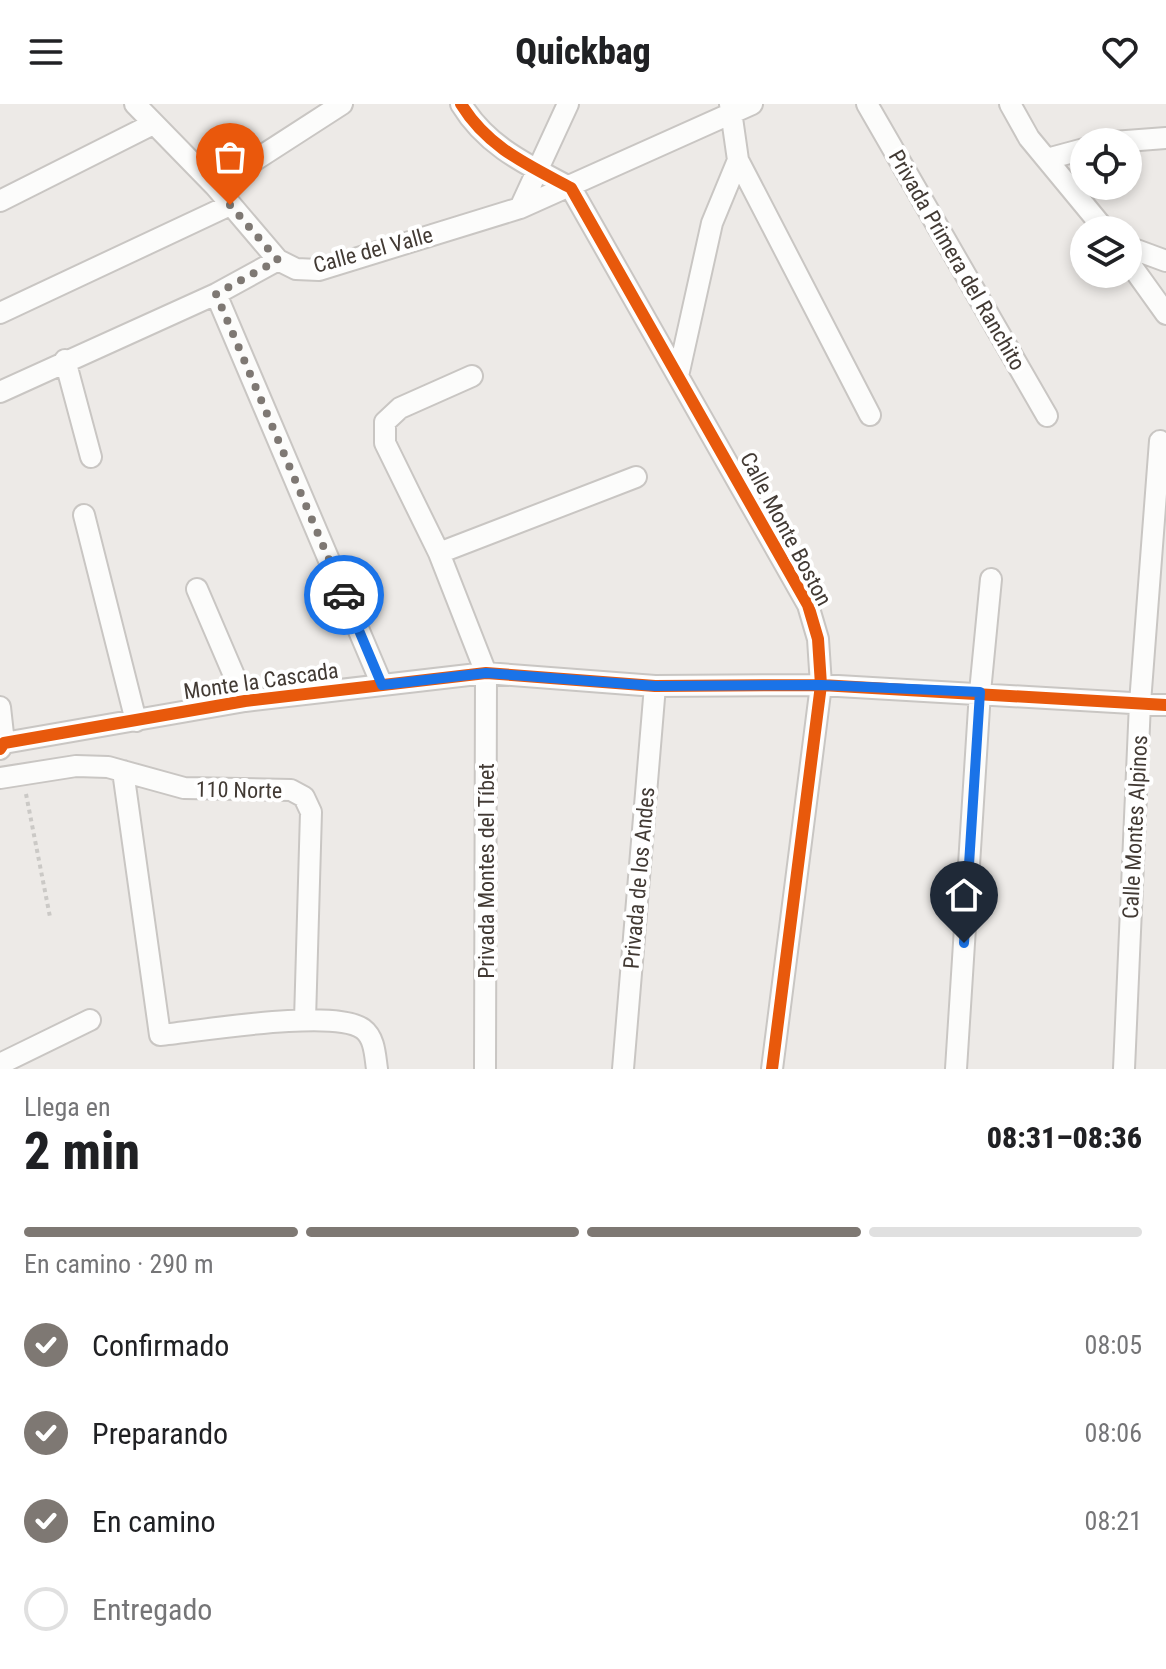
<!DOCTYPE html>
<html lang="es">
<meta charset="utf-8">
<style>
body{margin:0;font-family:"Roboto Condensed",sans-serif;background:#f6f6f6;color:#202124;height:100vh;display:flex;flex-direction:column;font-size:30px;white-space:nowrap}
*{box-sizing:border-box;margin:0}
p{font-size:26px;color:#757577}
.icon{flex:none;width:44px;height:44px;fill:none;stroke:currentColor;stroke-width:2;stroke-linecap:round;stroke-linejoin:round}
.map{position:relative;height:965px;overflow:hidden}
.drawer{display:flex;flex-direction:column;background:#fff;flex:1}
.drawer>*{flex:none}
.fabs{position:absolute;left:1070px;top:24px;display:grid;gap:16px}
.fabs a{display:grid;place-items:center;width:72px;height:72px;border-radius:50%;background:#fff;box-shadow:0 4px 12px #0003;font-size:40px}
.pin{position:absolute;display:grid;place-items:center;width:68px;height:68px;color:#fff;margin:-82px -34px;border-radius:50% 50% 50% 0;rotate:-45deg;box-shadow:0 0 8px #0007}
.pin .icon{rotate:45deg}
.courier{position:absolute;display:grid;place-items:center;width:80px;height:80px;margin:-40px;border:6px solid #1a73e8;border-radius:50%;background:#fff;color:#222;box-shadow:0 2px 10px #0007}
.headline em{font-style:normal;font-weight:800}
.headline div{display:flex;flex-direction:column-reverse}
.headline{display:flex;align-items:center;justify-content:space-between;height:136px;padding:0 24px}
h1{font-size:52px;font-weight:800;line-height:60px}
.bar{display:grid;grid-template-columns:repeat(4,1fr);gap:12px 8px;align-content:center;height:96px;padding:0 24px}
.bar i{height:10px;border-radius:6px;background:#e0e0e0}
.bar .on{background:#7e7873}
.bar p{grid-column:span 4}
ol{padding:0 24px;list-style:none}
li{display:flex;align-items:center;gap:24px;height:88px}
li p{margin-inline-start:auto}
li .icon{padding:8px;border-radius:50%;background:#7e7873;color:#fff;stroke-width:4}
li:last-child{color:#757577}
li i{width:44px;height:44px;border:4px solid #e0e0e0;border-radius:50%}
header{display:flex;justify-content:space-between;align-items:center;height:104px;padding:0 24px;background:#fff;font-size:36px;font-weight:800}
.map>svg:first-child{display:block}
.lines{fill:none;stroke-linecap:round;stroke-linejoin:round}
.street-casing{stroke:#c9c6c3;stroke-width:24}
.path{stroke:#cbc9c6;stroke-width:4;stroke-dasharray:4 4;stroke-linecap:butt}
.street{stroke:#fcfcfb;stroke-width:20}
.cycleway-casing{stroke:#fff;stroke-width:17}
.cycleway{stroke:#e8590c;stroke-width:12}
.done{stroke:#7e7873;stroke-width:8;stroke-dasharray:0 14.4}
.route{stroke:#1a73e8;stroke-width:10}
.labels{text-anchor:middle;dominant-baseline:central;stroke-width:8;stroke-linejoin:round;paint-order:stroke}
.street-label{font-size:22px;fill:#423a34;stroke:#fff}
</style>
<header><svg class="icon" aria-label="menu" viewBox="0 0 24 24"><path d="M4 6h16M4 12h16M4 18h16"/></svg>Quickbag<svg class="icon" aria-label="heart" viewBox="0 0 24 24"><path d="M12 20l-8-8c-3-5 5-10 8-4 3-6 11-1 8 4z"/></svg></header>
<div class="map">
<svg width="1166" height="965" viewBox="0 0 1166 965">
<rect width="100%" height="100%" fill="#edeae7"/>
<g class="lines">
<defs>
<path id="street" d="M135,0L215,82L278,156
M461,0C487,43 528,61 571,84L808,501L818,535L821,581L772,965
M730,0L738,56L870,311
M867,0L1047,312
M1010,0L1029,34L1105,126
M1113,38L1166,34
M1047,55L1084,45
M215,82L342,0
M0,97L153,20
M520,104L568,0
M1128,143L1166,157
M1128,157L1166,210
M216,190L382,581
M0,209L230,101
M65,256L91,353
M472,272L400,304L385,318V339L439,449L486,569L485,965
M678,272L712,119L738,56
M0,288L216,190L278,156L296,165L319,166L520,104L752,0
M84,411L136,617
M439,449L636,373
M197,485L245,597
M0,603L4,639
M0,645L4,639L245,597L486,569L655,582L821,581L1166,601
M123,667L160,931C200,927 334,904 363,925C375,934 375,952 377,965
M0,674L76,662L108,663L184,684L291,686L304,693L311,708L305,916
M0,960L90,916
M623,965L655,582
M956,965L980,588L991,475
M1124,965L1140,599L1160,337"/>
</defs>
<use href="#street" class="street-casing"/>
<path class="path" d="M26,690L50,813"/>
<use href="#street" class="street"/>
<defs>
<path id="cycleway" d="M461,0C487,43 528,61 571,84L808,501L818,535L821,581L772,965
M0,645L4,639L245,597L486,569L655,582L821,581L1166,601"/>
</defs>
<use href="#cycleway" class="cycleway-casing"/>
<use href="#cycleway" class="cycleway"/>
</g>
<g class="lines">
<path class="done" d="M230,101L278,156L216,190L344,491"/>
<path class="route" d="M344,491L382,581L486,569L655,582L821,581L980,588L964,839"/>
</g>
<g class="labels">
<g class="street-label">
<text transform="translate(373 146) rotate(-15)">Calle del Valle</text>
<text transform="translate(957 156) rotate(60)">Privada Primera del Ranchito</text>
<text transform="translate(786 425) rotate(62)">Calle Monte Boston</text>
<text transform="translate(261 577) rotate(-8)">Monte la Cascada</text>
<text transform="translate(239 686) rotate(1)">110 Norte</text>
<text transform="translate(1135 723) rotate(-87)">Calle Montes Alpinos</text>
<text transform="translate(486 767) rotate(-90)">Privada Montes del Tíbet</text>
<text transform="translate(639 774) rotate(-85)">Privada de los Andes</text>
</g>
</g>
</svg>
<div class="fabs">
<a><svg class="icon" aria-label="locate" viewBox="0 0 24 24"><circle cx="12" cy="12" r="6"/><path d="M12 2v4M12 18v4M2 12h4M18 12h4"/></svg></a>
<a><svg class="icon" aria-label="layers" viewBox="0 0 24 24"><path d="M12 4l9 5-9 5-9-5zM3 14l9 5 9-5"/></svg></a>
</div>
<div class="pin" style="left:230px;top:101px;background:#ea580c"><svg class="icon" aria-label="bag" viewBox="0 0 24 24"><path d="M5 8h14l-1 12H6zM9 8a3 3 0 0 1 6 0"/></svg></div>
<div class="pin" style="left:964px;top:839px;background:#1f2937"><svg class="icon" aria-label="home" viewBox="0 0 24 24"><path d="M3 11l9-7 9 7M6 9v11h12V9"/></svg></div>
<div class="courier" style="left:344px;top:491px"><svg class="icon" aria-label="car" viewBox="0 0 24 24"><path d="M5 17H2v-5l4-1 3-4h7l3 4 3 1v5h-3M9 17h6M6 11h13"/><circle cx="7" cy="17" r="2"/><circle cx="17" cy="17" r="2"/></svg></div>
</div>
<section class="drawer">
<div class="headline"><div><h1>2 min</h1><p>Llega en</p></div><em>08:31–08:36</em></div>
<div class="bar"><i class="on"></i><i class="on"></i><i class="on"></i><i></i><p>En camino · 290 m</p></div>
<ol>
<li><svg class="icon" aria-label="check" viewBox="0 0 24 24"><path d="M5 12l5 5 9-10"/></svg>Confirmado<p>08:05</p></li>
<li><svg class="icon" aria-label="check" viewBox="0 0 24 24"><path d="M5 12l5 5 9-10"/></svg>Preparando<p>08:06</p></li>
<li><svg class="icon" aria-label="check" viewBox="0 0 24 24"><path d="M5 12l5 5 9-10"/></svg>En camino<p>08:21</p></li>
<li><i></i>Entregado</li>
</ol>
</section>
